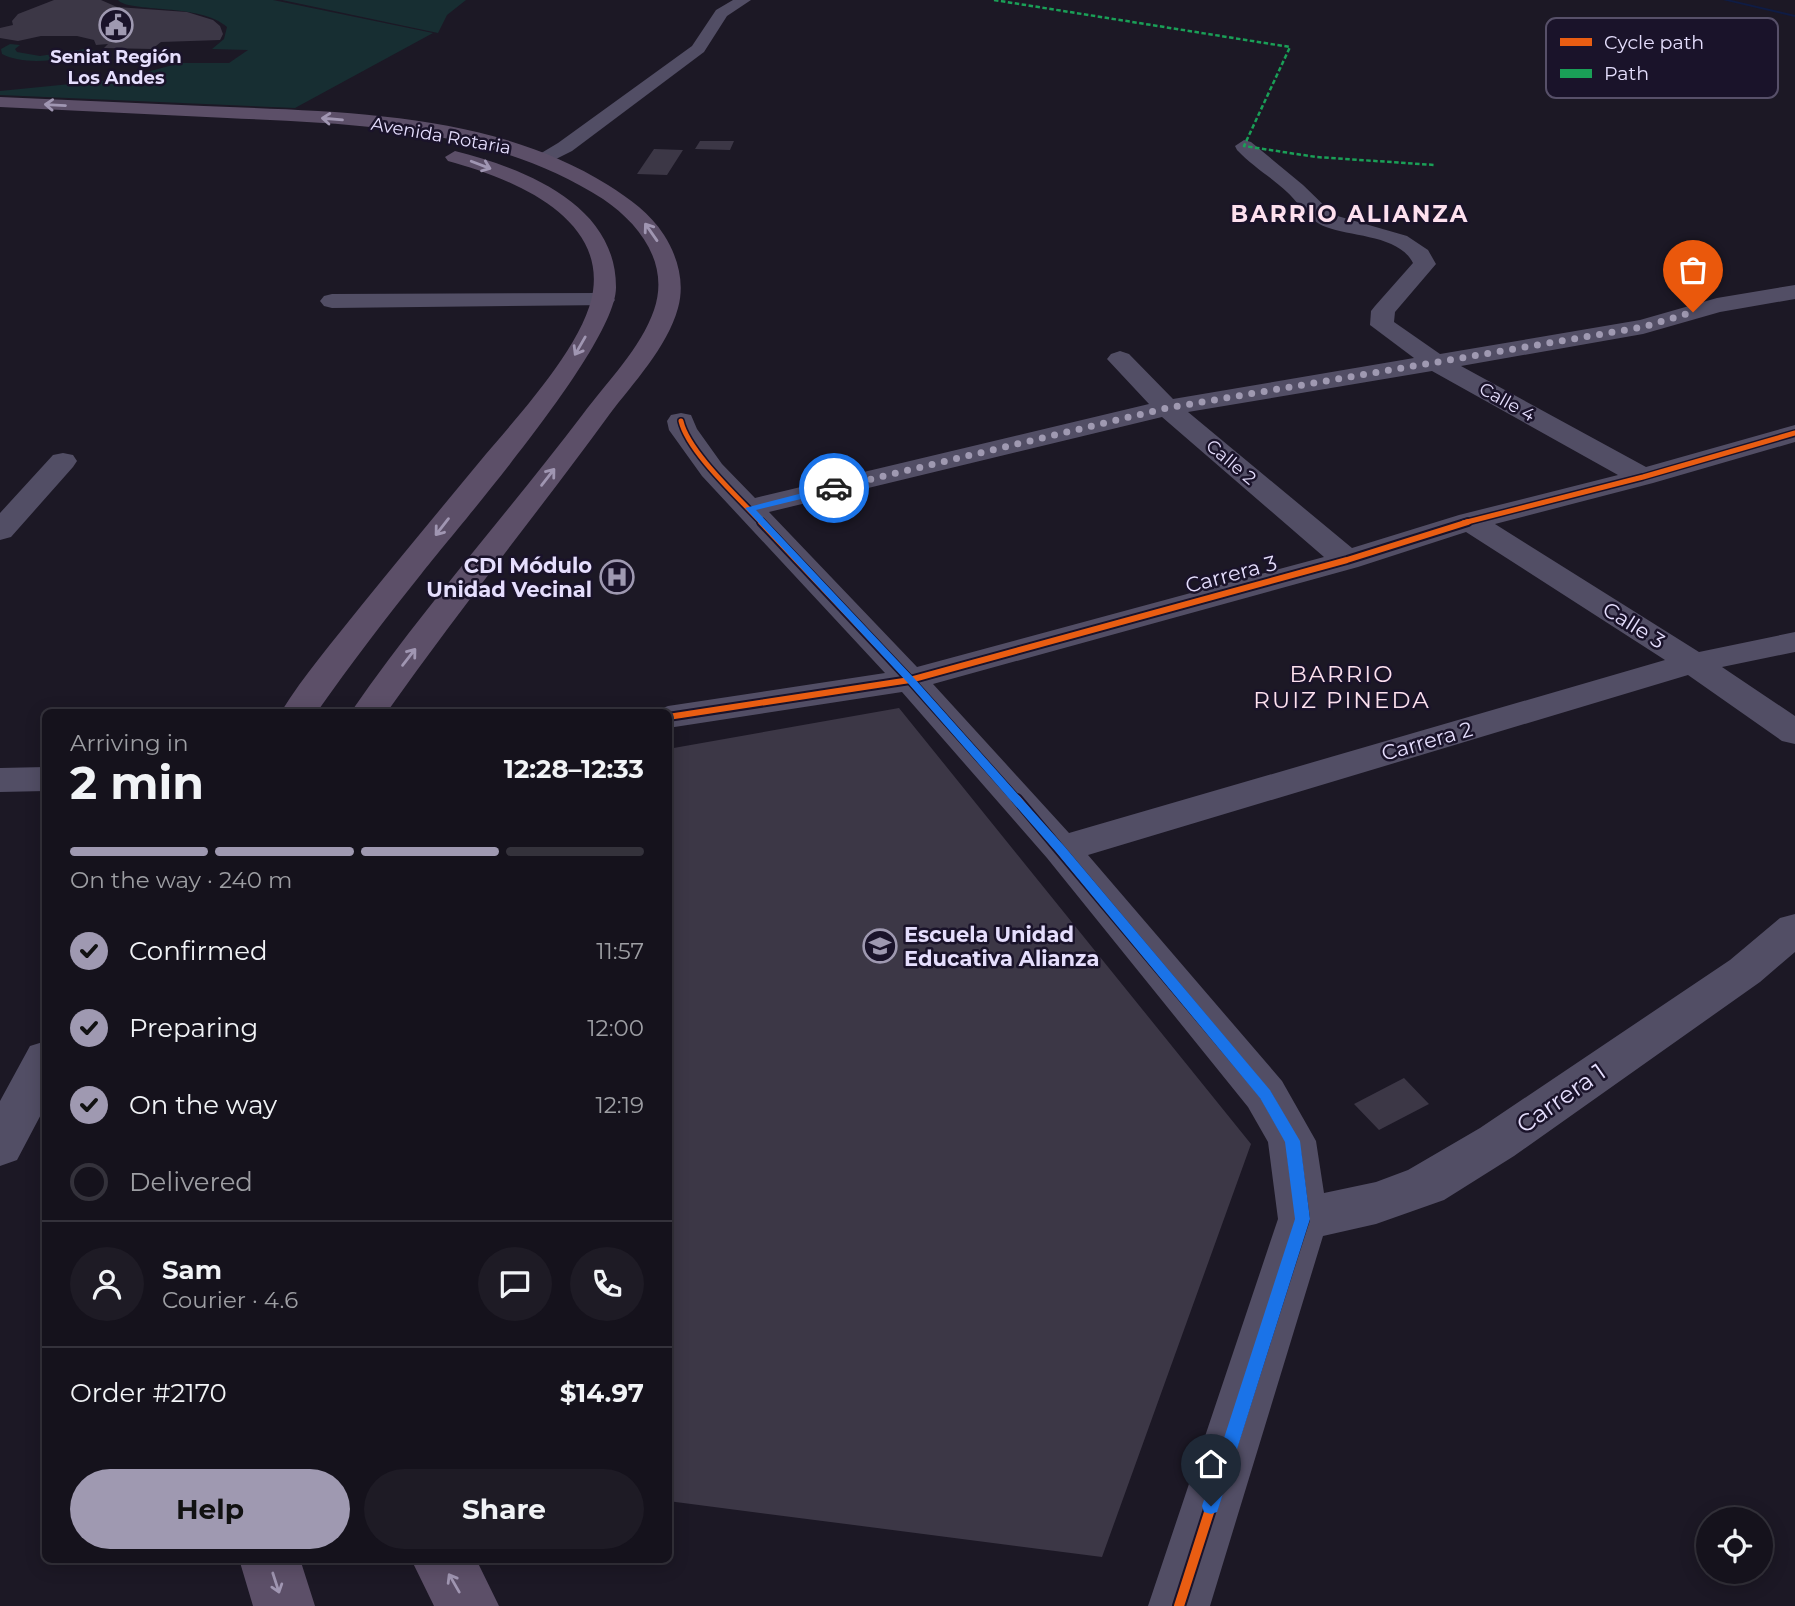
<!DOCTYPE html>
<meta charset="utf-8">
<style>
body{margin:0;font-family:Montserrat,sans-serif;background:#1e1b25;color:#f1f3f6;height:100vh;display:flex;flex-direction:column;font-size:26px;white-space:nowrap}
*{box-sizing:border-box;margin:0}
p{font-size:23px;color:#9d9ea3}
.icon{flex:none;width:38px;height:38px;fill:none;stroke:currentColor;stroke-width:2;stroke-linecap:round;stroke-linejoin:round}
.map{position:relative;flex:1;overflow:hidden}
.details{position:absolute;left:42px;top:709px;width:630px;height:854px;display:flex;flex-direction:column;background:#15121c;border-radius:10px;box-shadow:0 4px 18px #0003,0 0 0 2px #34323b}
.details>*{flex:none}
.controls{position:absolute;left:1696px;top:1507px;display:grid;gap:14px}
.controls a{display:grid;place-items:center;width:77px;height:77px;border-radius:50%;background:#15121c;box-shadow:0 4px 18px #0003,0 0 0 2px #34323b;font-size:35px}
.pin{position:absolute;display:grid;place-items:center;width:60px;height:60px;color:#fff;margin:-72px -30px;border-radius:50% 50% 50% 0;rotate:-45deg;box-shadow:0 0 7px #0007}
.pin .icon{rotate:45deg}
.courier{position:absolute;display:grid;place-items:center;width:70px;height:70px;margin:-35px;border:5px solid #1a73e8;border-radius:50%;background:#fff;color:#222;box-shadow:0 2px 9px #0007}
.overview em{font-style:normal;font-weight:700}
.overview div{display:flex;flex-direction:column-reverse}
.overview{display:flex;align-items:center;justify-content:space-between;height:119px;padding:0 28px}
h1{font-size:46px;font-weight:700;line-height:52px}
.bar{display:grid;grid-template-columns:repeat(4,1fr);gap:10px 7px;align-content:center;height:84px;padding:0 28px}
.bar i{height:9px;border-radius:5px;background:#34323b}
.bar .on{background:#9f99b1}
.bar p{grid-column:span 4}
.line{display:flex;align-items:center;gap:18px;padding:0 28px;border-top:2px solid #34323b}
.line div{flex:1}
.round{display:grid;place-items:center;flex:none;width:74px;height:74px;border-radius:37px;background:#1e1b25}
ol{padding:0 28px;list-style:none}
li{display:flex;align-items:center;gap:21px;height:77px}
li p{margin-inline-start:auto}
li .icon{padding:7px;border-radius:50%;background:#9f99b1;color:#111;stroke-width:4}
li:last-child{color:#9d9ea3}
li i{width:38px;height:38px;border:4px solid #34323b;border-radius:50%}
.button{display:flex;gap:14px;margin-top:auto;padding:14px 28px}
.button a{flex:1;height:80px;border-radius:42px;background:#9f99b1;color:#111;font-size:28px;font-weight:700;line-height:80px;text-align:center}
.button a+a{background:#1e1b25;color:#f1f3f6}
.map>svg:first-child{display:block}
.green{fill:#172e32}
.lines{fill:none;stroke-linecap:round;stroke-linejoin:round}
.stream{fill:#0f1c44;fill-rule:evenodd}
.building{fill:#3c3746}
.minor{fill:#524e65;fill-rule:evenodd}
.major{fill:#5c4f68;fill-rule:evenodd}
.quiet{stroke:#1a9f57;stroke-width:2.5;stroke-dasharray:4.5 2.5;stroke-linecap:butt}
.cycleway-far3-casing{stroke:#1a132a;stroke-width:8}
.cycleway-far2-casing{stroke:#1a132a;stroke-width:10}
.cycleway-far1-casing{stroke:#1a132a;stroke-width:12}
.cycleway-casing{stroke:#1a132a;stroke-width:14}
.cycleway-far3{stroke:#e95d12;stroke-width:5}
.cycleway-far2{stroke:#e95d12;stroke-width:6}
.cycleway-far1{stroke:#e95d12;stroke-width:8}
.cycleway{stroke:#e95d12;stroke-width:10}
.oneway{stroke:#a096b2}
.route{fill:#1a73e8}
.done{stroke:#9f99b1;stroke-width:7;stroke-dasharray:0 12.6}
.labels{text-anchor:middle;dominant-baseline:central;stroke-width:5;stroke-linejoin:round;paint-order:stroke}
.far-poi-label{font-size:18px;font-weight:bold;fill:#e5defd;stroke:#1a132a}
.far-street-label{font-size:18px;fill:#e5defd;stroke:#1a132a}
.poi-label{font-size:21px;font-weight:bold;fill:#e5defd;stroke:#1a132a;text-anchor:end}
.street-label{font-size:21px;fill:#e5defd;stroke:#1a132a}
.far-district-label{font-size:23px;font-weight:bold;letter-spacing:2px;fill:#fde0ee;stroke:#1a132a}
.neighbourhood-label{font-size:23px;letter-spacing:2px;fill:#fde0ee;stroke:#1a132a}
.near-street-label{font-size:24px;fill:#e5defd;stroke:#1a132a}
.key{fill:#1a132a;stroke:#575069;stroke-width:2}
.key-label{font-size:19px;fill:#e5defd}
</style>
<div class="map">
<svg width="1795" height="1606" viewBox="0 0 1795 1606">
<rect width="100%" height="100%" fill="#1c1825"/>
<path class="green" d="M118,0H273L433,33L295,108L0,95V91L121,79L180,63H229L248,50L212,49L224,39L227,27C201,3 129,13 118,0Z
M282,0H466L447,15L438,33Z
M10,44L20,45L15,49L17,52L40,56L85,49L96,51C69,59 27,67 2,54L1,49Z"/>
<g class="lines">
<path class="stream" d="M1723,0H1731L1795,15V17Z"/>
</g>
<path class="building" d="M54,0H101L117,7L187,12L213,20L220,26L223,34L220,40L161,42L152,49L104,48L108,44L96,45L94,40L77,36H41L18,41L0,38V28L13,25L12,21L18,14Z
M700,141H734L730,150L695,149Z
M654,149L683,150L667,175L637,174Z
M899,708L1251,1144L1102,1557L668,1501V749Z
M1404,1078L1429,1104L1379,1130L1354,1104Z"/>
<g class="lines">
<path class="minor" d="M733,0H751L727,16L704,52L572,151L550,162H536L533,158L558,143L692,46L716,10Z
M1244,140L1251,142L1303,185L1334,215L1407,236L1428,250L1436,264L1395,312L1394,322L1440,354L1640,320L1717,298L1795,285V299L1720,312L1643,334L1461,366L1646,467L1795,425V442L1653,483L1495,524L1699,652L1795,632V652L1722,667L1795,716V744L1782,741L1688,675L1088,855L1282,1081L1316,1141L1324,1193L1376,1182L1408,1170L1480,1128L1730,960L1780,918L1795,914V952L1760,982L1514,1156L1444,1200L1376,1224L1323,1236L1210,1606H1148L1278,1219L1268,1142L1248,1107L1047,858L902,692L668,728V712H653L668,706L885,673L702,476L669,430L667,421L671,415L681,413L691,415L697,429L722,464L755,498L1149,404L1107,359L1111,354L1120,351L1129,354L1173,399L1414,358L1370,325L1371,311L1375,306L1413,263C1399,235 1352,237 1326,227C1309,221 1300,204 1287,192C1271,177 1252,166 1237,150L1235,146ZM1432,371L1618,475L1459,515L1352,548L1188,412ZM1162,417L1324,557L917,667L769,512ZM1466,532L1665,660L1069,833L933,684L1358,567Z
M603,293L611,295L615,300L611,305L332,308L324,306L320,301L324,296L332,294Z
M63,453L73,455L77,461L73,467L11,537L0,540V513L53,455Z
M46,767V791L0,792V768Z
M46,1041V1105L17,1160L0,1166V1101L30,1046Z"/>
<path class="major" d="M0,97C68,100 136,103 204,106C338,112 490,111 608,185C630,199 650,213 664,235C678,257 685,283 678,308C667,348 633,383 609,415C536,515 458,611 387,712H351C423,608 507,514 583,414C607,382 641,348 654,310C670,264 640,224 603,199C491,127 356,124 227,118C151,114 76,111 0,107Z
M455,151C522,168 616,203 616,287C617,344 463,521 422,573C386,618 350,665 317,712H281C304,675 334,640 361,606C402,555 444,505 486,454C519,415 586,342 593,291C604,214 507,177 448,161L445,157Z
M239,1559H300L315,1606H253Z
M411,1559H476L499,1606H434Z"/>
<path class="quiet" d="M994,0L1290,47L1244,146L1316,157L1435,165"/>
<defs>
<path id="cycleway-far3" d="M681,421C688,452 740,499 762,523
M1463,523L1643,477L1795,433"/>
<path id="cycleway-far2" d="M761,522L910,680L1018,801
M668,717L910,680L1347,560L1468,522"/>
<path id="cycleway-far1" d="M1017,799L1265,1094L1292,1141L1294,1155"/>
<path id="cycleway" d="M1179,1606L1303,1219L1294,1153"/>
</defs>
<use href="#cycleway-far3" class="cycleway-far3-casing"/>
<use href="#cycleway-far2" class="cycleway-far2-casing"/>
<use href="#cycleway-far1" class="cycleway-far1-casing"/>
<use href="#cycleway" class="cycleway-casing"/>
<use href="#cycleway-far3" class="cycleway-far3"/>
<use href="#cycleway-far2" class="cycleway-far2"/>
<use href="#cycleway-far1" class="cycleway-far1"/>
<use href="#cycleway" class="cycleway"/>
</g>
<defs><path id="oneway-shaft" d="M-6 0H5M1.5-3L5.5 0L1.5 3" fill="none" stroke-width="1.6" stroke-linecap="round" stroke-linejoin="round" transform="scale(1.75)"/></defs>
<g class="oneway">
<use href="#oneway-shaft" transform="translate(55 105) rotate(-177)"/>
<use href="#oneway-shaft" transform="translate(332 119) rotate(-175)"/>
<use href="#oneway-shaft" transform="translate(481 165) rotate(21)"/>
<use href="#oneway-shaft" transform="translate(651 232) rotate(-125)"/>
<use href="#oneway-shaft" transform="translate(580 346) rotate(120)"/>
<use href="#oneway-shaft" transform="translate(548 477) rotate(-52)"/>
<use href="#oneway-shaft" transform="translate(442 527) rotate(128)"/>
<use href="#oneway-shaft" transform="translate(409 657) rotate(-52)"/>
<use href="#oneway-shaft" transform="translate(276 1583) rotate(72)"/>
<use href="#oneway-shaft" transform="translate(454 1583) rotate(-120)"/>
</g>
<path class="route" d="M834,485L838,490L756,510L914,678L1065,847L1270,1090L1300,1141L1310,1219L1219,1506L1217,1512L1211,1514L1204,1512L1202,1506L1295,1219L1285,1142L1260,1098L1056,852L907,682L745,508Z"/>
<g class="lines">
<path class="done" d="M834,488L1167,408L1643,327L1693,312"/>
</g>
<defs>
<symbol id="civic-ring" viewBox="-11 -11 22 22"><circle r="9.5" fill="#1a132a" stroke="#9f99b1" stroke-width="1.5"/><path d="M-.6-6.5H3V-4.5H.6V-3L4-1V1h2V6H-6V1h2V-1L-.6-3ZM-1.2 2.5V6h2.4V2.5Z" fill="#9f99b1"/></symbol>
<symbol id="hospital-ring" viewBox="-11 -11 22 22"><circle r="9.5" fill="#1a132a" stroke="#9f99b1" stroke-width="1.5"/><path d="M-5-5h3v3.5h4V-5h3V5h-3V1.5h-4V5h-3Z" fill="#9f99b1"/></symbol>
<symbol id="school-ring" viewBox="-11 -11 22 22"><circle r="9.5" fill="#1a132a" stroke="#9f99b1" stroke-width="1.5"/><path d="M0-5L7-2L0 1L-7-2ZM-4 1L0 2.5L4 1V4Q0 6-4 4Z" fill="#9f99b1"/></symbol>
</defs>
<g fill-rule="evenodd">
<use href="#civic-ring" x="97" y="6" width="38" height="38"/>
<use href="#hospital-ring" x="598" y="558" width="38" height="38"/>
<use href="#school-ring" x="861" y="927" width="38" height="38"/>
</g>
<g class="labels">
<g class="far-poi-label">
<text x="116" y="57">Seniat Región<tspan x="116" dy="21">Los Andes</tspan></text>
</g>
<g class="far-street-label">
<text transform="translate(441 136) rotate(10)">Avenida Rotaria</text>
<text transform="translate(1507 402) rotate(29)">Calle 4</text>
<text transform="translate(1231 462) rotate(40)">Calle 2</text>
</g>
<g class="poi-label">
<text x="592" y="565">CDI Módulo<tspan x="592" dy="24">Unidad Vecinal</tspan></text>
<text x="904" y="934" text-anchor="start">Escuela Unidad<tspan x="904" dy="24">Educativa Alianza</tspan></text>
</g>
<g class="street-label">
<text transform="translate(1231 574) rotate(-15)">Carrera 3</text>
<text transform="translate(1634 625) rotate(32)">Calle 3</text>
<text transform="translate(1427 741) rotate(-16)">Carrera 2</text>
</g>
<g class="far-district-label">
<text x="1350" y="214">BARRIO ALIANZA</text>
</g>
<g class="neighbourhood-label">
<text x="1342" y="674">BARRIO<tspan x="1342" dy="26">RUIZ PINEDA</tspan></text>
</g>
<g class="near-street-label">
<text transform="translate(1561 1098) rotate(-35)">Carrera 1</text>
</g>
</g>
<rect x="1546" y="18" width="232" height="80" rx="10" class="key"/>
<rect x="1560" y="38" width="32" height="8" fill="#e95d12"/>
<rect x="1560" y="69" width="32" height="9" fill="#1a9f57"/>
<g class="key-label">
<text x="1604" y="49">Cycle path</text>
<text x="1604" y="80">Path</text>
</g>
</svg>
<div class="controls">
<a><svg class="icon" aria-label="locate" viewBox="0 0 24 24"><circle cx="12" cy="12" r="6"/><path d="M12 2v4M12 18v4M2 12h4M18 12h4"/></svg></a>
</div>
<div class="pin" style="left:1693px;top:312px;background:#ea580c"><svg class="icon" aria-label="bag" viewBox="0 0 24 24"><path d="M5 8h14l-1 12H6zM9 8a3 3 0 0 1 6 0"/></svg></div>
<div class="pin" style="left:1211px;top:1506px;background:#1f2937"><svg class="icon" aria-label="home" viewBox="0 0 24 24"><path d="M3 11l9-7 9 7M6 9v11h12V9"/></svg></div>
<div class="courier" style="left:834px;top:488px"><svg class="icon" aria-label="car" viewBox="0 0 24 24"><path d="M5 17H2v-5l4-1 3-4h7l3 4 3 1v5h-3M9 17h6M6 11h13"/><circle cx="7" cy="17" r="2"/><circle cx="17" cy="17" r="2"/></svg></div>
<section class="details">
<div class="overview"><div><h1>2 min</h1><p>Arriving in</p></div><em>12:28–12:33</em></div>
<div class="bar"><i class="on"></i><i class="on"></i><i class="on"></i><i></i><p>On the way · 240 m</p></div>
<ol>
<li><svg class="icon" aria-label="check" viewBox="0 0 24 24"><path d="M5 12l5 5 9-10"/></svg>Confirmed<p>11:57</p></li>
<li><svg class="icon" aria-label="check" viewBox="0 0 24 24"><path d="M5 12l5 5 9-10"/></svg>Preparing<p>12:00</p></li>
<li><svg class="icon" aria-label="check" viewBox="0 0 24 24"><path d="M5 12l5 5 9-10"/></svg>On the way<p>12:19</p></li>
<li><i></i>Delivered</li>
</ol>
<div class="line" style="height:126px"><a class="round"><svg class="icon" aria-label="person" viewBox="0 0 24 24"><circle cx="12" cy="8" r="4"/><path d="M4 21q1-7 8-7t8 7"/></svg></a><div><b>Sam</b><p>Courier · 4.6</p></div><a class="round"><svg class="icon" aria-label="chat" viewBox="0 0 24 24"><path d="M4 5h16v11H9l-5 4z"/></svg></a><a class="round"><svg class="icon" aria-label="phone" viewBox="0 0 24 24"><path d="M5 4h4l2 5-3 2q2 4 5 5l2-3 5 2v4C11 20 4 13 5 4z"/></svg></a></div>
<div class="line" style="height:91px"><div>Order #2170</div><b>$14.97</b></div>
<div class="button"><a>Help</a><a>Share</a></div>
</section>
</div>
